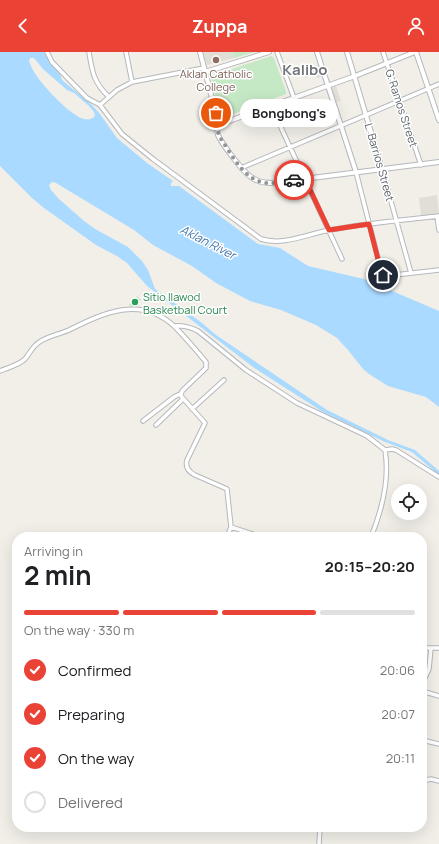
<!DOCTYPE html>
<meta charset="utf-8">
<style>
body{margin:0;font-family:Manrope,sans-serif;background:#f6f6f6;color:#202124;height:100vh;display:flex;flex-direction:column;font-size:15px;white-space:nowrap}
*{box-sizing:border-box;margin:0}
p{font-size:13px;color:#757577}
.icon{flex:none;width:22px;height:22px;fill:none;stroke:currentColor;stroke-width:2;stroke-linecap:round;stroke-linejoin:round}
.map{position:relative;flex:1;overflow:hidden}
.panel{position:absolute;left:12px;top:480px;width:415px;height:300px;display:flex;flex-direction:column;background:#fff;border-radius:16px;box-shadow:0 4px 16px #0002}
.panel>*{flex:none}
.buttons{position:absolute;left:391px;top:432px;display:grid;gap:8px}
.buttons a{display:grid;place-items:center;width:36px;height:36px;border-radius:50%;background:#fff;box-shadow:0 4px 16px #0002;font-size:20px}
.pin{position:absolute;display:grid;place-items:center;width:34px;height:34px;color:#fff;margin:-17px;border:2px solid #fff;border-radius:50%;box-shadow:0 1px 4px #0007}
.courier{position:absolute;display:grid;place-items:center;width:40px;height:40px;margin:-20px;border:3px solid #ea4335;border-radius:50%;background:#fff;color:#222;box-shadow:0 1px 5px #0007}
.bubble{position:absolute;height:28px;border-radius:14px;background:#fff;box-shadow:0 4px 16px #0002;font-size:13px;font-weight:700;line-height:28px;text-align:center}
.summary em{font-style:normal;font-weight:700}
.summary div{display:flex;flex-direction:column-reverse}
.summary{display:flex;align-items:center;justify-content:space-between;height:68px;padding:0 12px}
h1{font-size:26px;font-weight:700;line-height:30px}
.bar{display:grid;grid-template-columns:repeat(4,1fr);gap:6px 4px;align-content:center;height:48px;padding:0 12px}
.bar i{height:5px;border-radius:3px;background:#e0e0e0}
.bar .active{background:#ea4335}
.bar p{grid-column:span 4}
ol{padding:0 12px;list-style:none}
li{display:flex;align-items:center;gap:12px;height:44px}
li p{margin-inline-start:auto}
li .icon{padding:4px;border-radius:50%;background:#ea4335;color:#fff;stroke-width:4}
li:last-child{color:#757577}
li i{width:22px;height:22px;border:2px solid #e0e0e0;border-radius:50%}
header{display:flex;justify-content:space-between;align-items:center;height:52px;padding:0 12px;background:#ea4335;color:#fff;font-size:18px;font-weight:700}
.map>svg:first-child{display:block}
.education{fill:#e1ded6}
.green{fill:#c5e8c5}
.water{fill:#aadaff;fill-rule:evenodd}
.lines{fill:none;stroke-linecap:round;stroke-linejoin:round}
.minor-casing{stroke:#b5b8bc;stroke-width:5.5}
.tertiary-casing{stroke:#b5b8bc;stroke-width:6}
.minor{stroke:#fff;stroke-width:3.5}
.tertiary{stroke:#fff;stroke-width:4}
.done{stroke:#929495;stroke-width:4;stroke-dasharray:0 7.2}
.route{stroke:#ea4335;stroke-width:5}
.education-dot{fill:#8d6e63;stroke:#fff;stroke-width:1.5}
.leisure-dot{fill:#2e9e5b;stroke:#fff;stroke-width:1.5}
.labels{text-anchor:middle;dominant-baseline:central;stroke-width:3;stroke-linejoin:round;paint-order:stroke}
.education-label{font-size:11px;fill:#785e54;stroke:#fff}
.street-label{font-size:11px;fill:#5f6368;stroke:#fff}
.leisure-label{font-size:11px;fill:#27864d;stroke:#fff;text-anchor:start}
.water-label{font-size:12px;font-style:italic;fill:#4174aa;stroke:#fff}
.district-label{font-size:15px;font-weight:bold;fill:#70757a;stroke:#fff}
</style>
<header><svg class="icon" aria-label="back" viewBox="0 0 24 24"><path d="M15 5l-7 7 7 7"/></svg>Zuppa<svg class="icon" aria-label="person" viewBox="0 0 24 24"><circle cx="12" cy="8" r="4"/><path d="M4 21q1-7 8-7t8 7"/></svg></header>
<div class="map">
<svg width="439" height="792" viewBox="0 0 439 792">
<rect width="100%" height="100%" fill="#f1efe8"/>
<path class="education" d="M203,0H232L234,6L207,13Z
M317,13L322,25L317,26L315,22L305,26L302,19Z
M336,34L341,49L336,50L331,36Z
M437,143L439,162L421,164L419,146Z"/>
<path class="green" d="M232,0H255L234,6Z
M271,4L274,6L286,39V42L225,65H221L211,27V24Z
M137,244L141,248L133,257L129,253Z"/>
<path class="water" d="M0,0H44L59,19L62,28L92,53L100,62L117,86L147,111L173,129L171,131V134H179L258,192L280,196L308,214L364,227L439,259V355L426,345L388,334L369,322L363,317L348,298L337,286L316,273L281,258L250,249L216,231L192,214L153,193L134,178L56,131L52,130L49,133L51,138L59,147L84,169L95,177L128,195L142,209L148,218L155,237L202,271L216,283L327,358L388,388L415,398L439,419V423L412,400L385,390L323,360L253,315L147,234L127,211L117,204L96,193L44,156L32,146L0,114ZM30,6H34L43,17L67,38L74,41L89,54L94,60L95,64C92,67 89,68 84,67C71,64 44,35 36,23C33,19 31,14 29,9Z"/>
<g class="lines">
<defs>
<path id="minor" d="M47,0L52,10L87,46L100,53L122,82L153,107L261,187C284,194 307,182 330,178C366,171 403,168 439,164
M89,0C92,20 94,31 109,45
M126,0L132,30
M277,0L294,46
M383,0L421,113
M100,53L117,38L132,30L204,16
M271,54L342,207
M241,116L439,32
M382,117L411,221
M356,120L382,222L386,224L439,218
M437,164L439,178
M174,274C181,273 191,275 198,279L246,318L297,351L367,384L385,398C390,428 382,458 371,485
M0,319C7,316 19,313 25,307C30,301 33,293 41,289C49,284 60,282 69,278C103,261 141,243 174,274C185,285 196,298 206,310V316L182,339L181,344L205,371L187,408C185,415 189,420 195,423L227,437L231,475L262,485
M192,357L224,328
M143,369L174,345L180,342
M156,373L183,347
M385,398L392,397L396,398L439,425
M227,485L231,475
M422,596H439
M422,632L429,617L431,596
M422,639L439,644
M422,688L439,692
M422,729L431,727L439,729
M319,792L320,775"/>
<path id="tertiary" d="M200,0L219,73
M317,0L356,120
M347,0L382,117
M415,0L355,24L218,73C217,77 217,79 218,83C222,92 243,120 251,125C258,130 265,131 272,131L439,110
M416,0L439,68
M205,20L269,0"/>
</defs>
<use href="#minor" class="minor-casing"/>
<use href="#tertiary" class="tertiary-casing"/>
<use href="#minor" class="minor"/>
<use href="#tertiary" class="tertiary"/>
</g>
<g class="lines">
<path class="done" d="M216,61L219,73H218L217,77L219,84C231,101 243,128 266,131C275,132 285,129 294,128"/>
<path class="route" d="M294,128L305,127L329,178L369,172L381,219L383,223"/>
</g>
<circle class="education-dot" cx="216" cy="8" r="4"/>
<circle class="leisure-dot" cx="135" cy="250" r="4"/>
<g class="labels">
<g class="education-label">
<text x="216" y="21">Aklan Catholic<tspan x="216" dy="13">College</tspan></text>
</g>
<g class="street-label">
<text transform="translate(402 56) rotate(72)">G. Ramos Street</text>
<text transform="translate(380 110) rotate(74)">L. Barrios Street</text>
</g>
<g class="leisure-label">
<text x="143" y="244">Sitio Ilawod<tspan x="143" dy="13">Basketball Court</tspan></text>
</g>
<g class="water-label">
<text transform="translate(208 190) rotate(27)">Aklan River</text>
</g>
<g class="district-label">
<text x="305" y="17">Kalibo</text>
</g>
</g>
</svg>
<div class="buttons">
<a><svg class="icon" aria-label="locate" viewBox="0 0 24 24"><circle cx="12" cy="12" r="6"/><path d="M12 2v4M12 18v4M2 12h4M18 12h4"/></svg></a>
</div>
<div class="pin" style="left:216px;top:61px;background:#ea580c"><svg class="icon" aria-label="bag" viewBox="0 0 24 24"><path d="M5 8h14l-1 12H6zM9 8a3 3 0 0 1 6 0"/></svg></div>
<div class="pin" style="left:383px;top:223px;background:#1f2937"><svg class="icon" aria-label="home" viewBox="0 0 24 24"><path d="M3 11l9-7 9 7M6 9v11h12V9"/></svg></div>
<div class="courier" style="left:294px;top:128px"><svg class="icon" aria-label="car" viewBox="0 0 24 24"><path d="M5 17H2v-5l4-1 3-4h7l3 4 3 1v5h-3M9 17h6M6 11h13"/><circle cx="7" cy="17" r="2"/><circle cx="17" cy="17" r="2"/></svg></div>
<div class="bubble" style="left:240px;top:47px;width:98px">Bongbong's</div>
<section class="panel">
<div class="summary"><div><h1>2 min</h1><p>Arriving in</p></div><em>20:15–20:20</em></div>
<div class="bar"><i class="active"></i><i class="active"></i><i class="active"></i><i></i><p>On the way · 330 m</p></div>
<ol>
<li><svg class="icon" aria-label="check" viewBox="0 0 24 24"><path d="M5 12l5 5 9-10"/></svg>Confirmed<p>20:06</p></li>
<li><svg class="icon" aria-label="check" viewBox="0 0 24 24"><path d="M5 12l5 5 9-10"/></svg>Preparing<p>20:07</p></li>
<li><svg class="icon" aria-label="check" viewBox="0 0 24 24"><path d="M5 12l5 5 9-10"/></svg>On the way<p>20:11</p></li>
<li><i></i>Delivered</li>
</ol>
</section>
</div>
